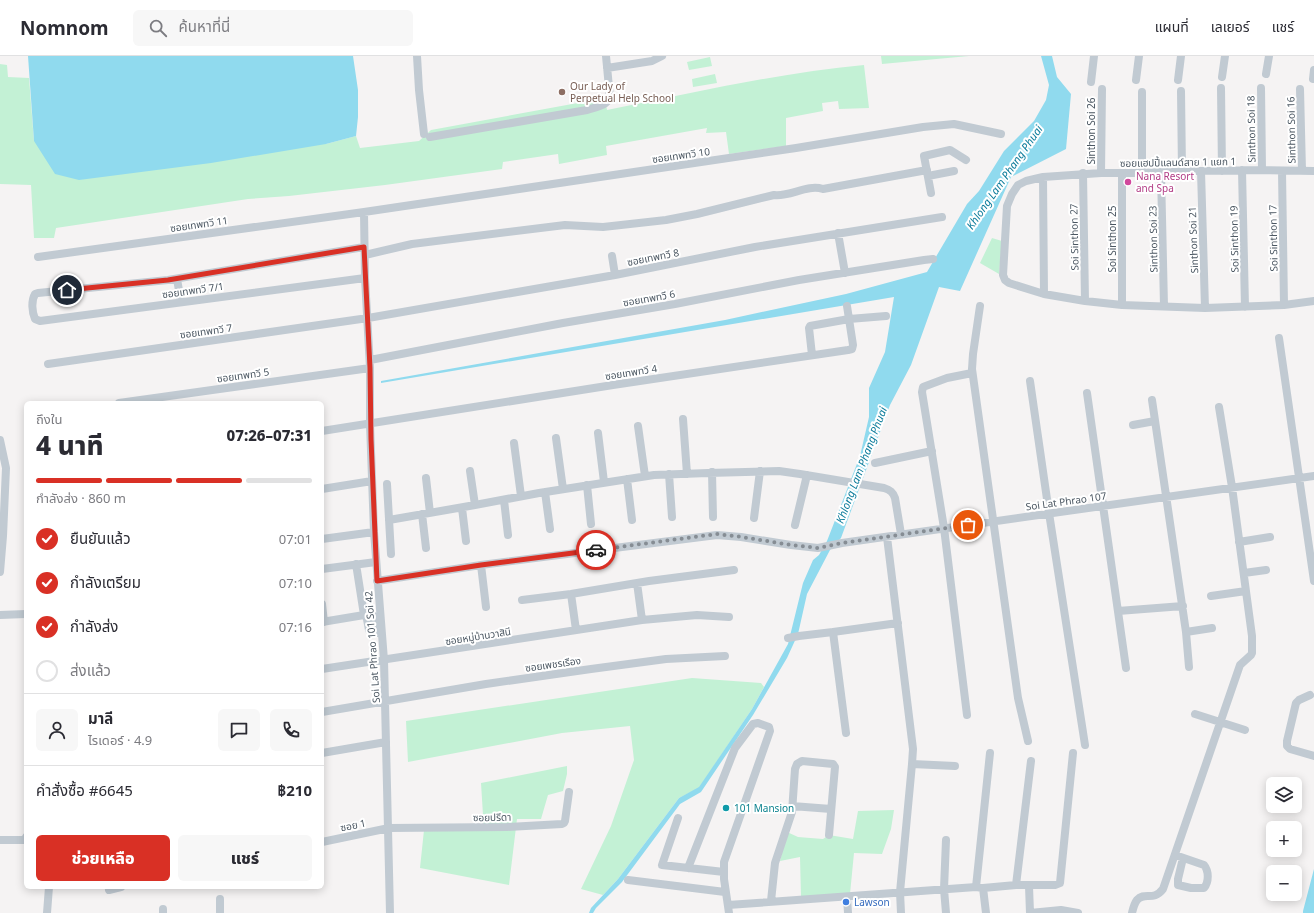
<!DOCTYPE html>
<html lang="th">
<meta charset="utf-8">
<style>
body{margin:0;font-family:"Noto Sans","Noto Sans Thai",sans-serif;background:#f7f7f7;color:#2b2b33;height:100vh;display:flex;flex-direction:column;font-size:15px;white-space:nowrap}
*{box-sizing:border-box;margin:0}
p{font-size:13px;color:#7c7c81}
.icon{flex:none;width:22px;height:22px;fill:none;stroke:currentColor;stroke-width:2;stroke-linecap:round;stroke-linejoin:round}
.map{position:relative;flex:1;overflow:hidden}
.panel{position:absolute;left:24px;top:345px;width:300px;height:488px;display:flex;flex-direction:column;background:#fff;border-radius:6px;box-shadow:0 2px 10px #0003}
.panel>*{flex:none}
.buttons{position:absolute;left:1266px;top:721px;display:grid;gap:8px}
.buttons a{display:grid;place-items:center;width:36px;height:36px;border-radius:6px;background:#fff;box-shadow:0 2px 10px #0003;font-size:20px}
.pin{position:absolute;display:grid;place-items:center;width:34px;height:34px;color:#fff;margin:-17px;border:2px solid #fff;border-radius:50%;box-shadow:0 1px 4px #0007}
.courier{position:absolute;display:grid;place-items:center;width:40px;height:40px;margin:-20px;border:3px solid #d93025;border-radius:50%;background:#fff;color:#222;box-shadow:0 1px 5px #0007}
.headline em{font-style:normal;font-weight:800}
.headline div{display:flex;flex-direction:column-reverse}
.headline{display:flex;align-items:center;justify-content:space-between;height:68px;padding:0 12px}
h1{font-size:26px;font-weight:800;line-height:30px}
.bar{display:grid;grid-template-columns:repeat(4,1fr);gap:6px 4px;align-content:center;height:48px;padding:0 12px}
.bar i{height:5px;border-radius:3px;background:#e1e1e2}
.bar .on{background:#d93025}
.bar p{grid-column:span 4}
.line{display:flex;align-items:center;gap:10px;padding:0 12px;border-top:1px solid #e1e1e2}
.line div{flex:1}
.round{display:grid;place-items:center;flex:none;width:42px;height:42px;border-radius:6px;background:#f7f7f7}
ol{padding:0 12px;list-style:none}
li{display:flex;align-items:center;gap:12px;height:44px}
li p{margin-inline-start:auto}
li .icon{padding:4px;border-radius:50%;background:#d93025;color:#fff;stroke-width:4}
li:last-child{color:#7c7c81}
li i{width:22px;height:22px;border:2px solid #e1e1e2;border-radius:50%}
.cta{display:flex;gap:8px;margin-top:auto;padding:8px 12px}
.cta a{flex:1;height:46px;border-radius:6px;background:#d93025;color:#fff;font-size:16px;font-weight:800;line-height:46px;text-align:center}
.cta a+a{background:#f7f7f7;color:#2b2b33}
header{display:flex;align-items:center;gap:24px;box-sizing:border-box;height:56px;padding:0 20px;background:#fff;border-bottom:1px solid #e1e1e2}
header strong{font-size:19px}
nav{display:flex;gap:22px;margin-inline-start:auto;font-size:14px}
.search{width:280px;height:36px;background:#f7f7f7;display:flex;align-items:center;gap:10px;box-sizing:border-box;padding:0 14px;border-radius:6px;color:#7c7c81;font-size:15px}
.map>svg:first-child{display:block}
.green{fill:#c3f1d5}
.water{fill:#90daee}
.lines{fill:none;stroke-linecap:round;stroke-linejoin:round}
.minor{stroke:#c1cad2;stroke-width:8}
.done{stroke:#868d94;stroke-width:4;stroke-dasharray:0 7.2}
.route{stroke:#d93025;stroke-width:5}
.education-dot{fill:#8d6e63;stroke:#fff;stroke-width:1.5}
.hotel-dot{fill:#d1479c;stroke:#fff;stroke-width:1.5}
.culture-dot{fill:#0f9aa8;stroke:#fff;stroke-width:1.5}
.shop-dot{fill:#3f7fe0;stroke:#fff;stroke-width:1.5}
.labels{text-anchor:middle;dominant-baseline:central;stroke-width:4;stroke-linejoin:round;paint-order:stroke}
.education-label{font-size:10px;fill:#785e54;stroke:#fff;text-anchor:start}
.street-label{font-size:10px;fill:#4a5661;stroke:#fff}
.hotel-label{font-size:10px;fill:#b23c85;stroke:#fff;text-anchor:start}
.culture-label{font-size:10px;fill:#0d838f;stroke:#fff;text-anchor:start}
.shop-label{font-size:10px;fill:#366cbe;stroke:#fff;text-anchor:start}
.water-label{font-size:11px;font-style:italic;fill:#0c7c9b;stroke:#fff}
</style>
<header>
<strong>Nomnom</strong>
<div class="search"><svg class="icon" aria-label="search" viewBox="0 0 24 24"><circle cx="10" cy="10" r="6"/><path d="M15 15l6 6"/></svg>ค้นหาที่นี่</div>
<nav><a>แผนที่</a><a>เลเยอร์</a><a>แชร์</a></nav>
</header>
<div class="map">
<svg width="1314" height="857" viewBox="0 0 1314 857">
<rect width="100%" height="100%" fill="#f5f3f3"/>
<path class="green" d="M881,0H969L882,8Z
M710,1L712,10L689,14L687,6Z
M0,8L7,9L8,21L29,22L34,85L326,88L356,80L360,92L419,85L431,74L605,42L607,54C692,37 778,17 864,9L869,52L839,53L838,45L822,47L823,55L786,62V90L729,98L726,76L706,77L707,72L606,90L607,99L559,108L558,98L503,106L502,113L385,129L289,140L248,143L56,172L54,182H34L31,129L0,128Z
M715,18L717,27L693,31L692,23Z
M992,182L1002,185L999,218L980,207Z
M692,622L761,627L764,631L752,653L699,732L679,742L618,823L603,839L581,833L611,770L634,704L630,670L562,677L408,706L406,665Z
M567,710V718L563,735L548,739L541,763H517L509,829L420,812L424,774L484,775L481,727Z
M894,754L891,773L882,798L854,797L850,838L801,841L800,801L780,805L787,776L798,781L823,783L829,779L853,783L858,755Z"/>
<path class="water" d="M28,0H353L358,34V61L356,80L326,88L211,107L79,124L55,118L34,85Z
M1041,0H1052L1057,21L1071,38L1066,93L1011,121L960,235L939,231L911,309L890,349L841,482L830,494L807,538L798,578L787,602L753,659L701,736L680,748L622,826L596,852L593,857H589L591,852L618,823L679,742L699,731L752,653L788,588L803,527L813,504L819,499L827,485L860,400L869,361V332L885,296L894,241L381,327V325L725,264L846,238L927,216L967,148L979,135L1004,95L1034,65L1046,44L1049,29Z
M1314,813V857H1303V855Z"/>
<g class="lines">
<path class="minor" d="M417,0L419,34L424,78
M607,12L652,5L662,0
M1266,18L1269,0
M1222,21L1225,0
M1313,23L1314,14
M1136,24L1139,0
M1178,24L1181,0
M1091,26L1094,0
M1221,32L1222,115
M1261,32L1262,114
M1300,33L1302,115
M1181,35L1182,115
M430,81L587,54C595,51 606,50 610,42L606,0
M1242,114L1245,251
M1201,115L1205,252
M1282,115L1284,249
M1314,115L1262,114L1182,115L1142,117H1101L1043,121L1026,125L1018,129L1012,138L1007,150L1003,219L1005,224L1009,227L1044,238L1085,245L1122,249L1205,252L1284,249L1314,245
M1083,117L1085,245
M1101,117L1102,33
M1122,117V249
M1142,117V36
M1161,117L1164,250
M928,120L954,115
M1043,121L1044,238
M931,137L924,100L950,94L966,104
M364,156L365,222L370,312V368L374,476L384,604L385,646L390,857
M838,177L845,217
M364,191L168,224L38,237L35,238C31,245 32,256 35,263L40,265L365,222
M365,199L412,188L565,169L603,171L666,164L697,158L774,139C790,141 807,128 823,133L927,114
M612,200L615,219
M38,201L364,156L796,92L923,71L954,68L1001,78
M177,223L181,246
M980,250L973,298L972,313L1018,642L1028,685
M1279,282L1314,525
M812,299L809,272L810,270L849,263L886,260
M370,304L563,267L675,248L799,224L924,204L933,203
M48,308L368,262L615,219L755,191L942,161
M1030,325L1049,457L1085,689
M1087,337L1126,612
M1152,344L1186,576L1189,611
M119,347L370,312
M683,363L687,418
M1133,369L1155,365
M638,370L645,420
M322,375L613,329L848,294L852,293L853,289L847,250
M598,377L604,426
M556,382L563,433
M0,384L6,412L3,480L0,516
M514,387L521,440
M875,407L932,395
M470,415L475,449
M712,416L713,461
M669,418L672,461
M426,422L430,457
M627,423L632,464
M387,428L391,498
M587,429L591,468
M322,433L372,425
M545,436L550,473
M504,444L508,479
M462,452L466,485
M422,458L426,492
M754,462L760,415
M389,464L475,449L539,437L654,419L708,417L779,415L800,418L884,432C890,434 893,436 895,442L901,478
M795,469L807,419
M887,481L913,693L912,708L900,836L901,857
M322,483L374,476
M1239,486L1270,481
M356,508L364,559
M481,509L486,551
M322,513L376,506
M1244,517L1266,514
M377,525L481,509L717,479L741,481L791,489L818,492L842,487L1314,420
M637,527L642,564
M571,538L576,574
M1211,540L1246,535
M522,544L571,538L649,525L734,514
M322,548L324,566
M1118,555L1183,550
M366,558L369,574L377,577L381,576
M0,559L26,558
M322,566L370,558L374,560L376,569L378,570
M833,576L846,677
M1186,576L1212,572
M788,582L799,580L833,576L898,567
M322,613L642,564L697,559L729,561
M1310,639L1299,644L1296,647L1287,685V690L1290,693L1314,700
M322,656L486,628L591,613L666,603L725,600
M1195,658L1245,674
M967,659L944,472L922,336L923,331L947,322L972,317
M322,697L386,686
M912,708L955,710
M792,750L831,753
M678,762L662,809L724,816
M0,784H25L26,781
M322,786L389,772L507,771L562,768L564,767L565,765L569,736
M1175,799L1204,809C1209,815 1209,826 1204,832H1191L1178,829V823L1183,802
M688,812L735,692L753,668L758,667L769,671L770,675L724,806V823L729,857
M628,824L725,836
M1016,829L1031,705
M1029,830L1030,857
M976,831L990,697
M983,832L986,857
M109,834L121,831
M847,841L848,857
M220,843V857
M771,845L775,807L792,756L795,713L797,708L802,705L833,708L835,711L829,779
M728,849L976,831L983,832L1016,829H1055L1060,827L1073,697
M163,853V857
M47,857L49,831
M946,857L944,833L946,784
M1030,857L1061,854L1078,857
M1132,857C1133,853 1134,848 1137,844C1145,835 1153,846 1163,833L1240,609L1251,599L1252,597V580L1232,431L1219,351"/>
</g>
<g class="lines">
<path class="done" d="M596,494L717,478L742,481L791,489L818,492L842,487L968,469"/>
<path class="route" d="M67,234L168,224L364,191L370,312L371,383L377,525L481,509L596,494"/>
</g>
<circle class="education-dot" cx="562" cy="36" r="4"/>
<circle class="hotel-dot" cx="1128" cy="126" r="4"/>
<circle class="culture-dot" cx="726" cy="752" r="4"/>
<circle class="shop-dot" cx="846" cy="846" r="4"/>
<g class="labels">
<g class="education-label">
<text x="570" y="30">Our Lady of<tspan x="570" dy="12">Perpetual Help School</tspan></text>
</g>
<g class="street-label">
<text transform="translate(1251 73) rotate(-91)">Sinthon Soi 18</text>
<text transform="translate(1291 74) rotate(-91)">Sinthon Soi 16</text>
<text transform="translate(1091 75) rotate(-90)">Sinthon Soi 26</text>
<text transform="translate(681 99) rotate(-8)">ซอยเทพทวี 10</text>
<text transform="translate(1178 106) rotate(-1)">ซอยแฮปปี้แลนด์สาย 1 แยก 1</text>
<text transform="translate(199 168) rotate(-8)">ซอยเทพทวี 11</text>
<text transform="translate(1074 181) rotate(-91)">Soi Sinthon 27</text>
<text transform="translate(1273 182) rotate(-91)">Soi Sinthon 17</text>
<text transform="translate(1112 183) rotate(-90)">Soi Sinthon 25</text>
<text transform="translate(1153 183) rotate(-91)">Sinthon Soi 23</text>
<text transform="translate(1234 183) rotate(-91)">Soi Sinthon 19</text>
<text transform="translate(1193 184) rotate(-92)">Sinthon Soi 21</text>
<text transform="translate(653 201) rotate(-11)">ซอยเทพทวี 8</text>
<text transform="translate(193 234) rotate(-8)">ซอยเทพทวี 7/1</text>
<text transform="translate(649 242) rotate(-10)">ซอยเทพทวี 6</text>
<text transform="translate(206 275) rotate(-8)">ซอยเทพทวี 7</text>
<text transform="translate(631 316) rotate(-9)">ซอยเทพทวี 4</text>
<text transform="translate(243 319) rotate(-8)">ซอยเทพทวี 5</text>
<text transform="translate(1066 445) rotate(-8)">Soi Lat Phrao 107</text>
<text transform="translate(478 580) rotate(-9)">ซอยหมู่บ้านวาสินี</text>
<text transform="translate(372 591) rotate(-94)">Soi Lat Phrao 101 Soi 42</text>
<text transform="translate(553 608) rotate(-8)">ซอยเพชรเรือง</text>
<text transform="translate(492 761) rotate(-1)">ซอยปรีดา</text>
<text transform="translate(353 769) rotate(-12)">ซอย 1</text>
</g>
<g class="hotel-label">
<text x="1136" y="120">Nana Resort<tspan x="1136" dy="12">and Spa</tspan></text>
</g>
<g class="culture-label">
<text x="734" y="752">101 Mansion</text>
</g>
<g class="shop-label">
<text x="854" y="846">Lawson</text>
</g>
<g class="water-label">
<text transform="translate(1004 121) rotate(-55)">Khlong Lam Phang Phuai</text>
<text transform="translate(861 409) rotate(-69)">Khlong Lam Phang Phuai</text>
</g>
</g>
</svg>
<div class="buttons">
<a><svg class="icon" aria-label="layers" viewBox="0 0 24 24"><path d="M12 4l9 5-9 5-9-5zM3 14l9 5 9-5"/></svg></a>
<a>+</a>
<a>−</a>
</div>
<div class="pin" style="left:968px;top:469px;background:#ea580c"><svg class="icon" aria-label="bag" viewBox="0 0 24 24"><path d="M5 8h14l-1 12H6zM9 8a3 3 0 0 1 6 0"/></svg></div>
<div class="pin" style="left:67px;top:234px;background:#1f2937"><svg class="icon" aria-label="home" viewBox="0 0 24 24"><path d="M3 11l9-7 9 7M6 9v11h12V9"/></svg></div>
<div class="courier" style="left:596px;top:494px"><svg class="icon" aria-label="car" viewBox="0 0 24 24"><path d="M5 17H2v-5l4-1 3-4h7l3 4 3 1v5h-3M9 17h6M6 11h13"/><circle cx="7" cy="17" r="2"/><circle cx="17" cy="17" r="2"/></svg></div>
<section class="panel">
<div class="headline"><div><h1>4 นาที</h1><p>ถึงใน</p></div><em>07:26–07:31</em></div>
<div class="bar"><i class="on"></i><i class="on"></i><i class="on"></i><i></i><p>กำลังส่ง · 860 m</p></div>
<ol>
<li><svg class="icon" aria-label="check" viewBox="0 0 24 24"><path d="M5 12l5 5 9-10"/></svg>ยืนยันแล้ว<p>07:01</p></li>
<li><svg class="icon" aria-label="check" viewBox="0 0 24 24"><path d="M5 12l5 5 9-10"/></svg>กำลังเตรียม<p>07:10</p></li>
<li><svg class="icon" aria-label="check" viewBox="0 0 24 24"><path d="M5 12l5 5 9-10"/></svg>กำลังส่ง<p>07:16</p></li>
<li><i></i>ส่งแล้ว</li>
</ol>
<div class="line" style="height:72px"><a class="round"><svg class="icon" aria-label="person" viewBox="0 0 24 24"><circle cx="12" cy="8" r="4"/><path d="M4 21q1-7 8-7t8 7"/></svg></a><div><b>มาลี</b><p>ไรเดอร์ · 4.9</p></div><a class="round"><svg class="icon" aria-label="chat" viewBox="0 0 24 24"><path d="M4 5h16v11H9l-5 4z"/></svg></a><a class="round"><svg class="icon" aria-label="phone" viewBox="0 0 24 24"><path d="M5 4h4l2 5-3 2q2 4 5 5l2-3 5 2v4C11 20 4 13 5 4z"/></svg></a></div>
<div class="line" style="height:52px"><div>คำสั่งซื้อ #6645</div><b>฿210</b></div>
<div class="cta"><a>ช่วยเหลือ</a><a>แชร์</a></div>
</section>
</div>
